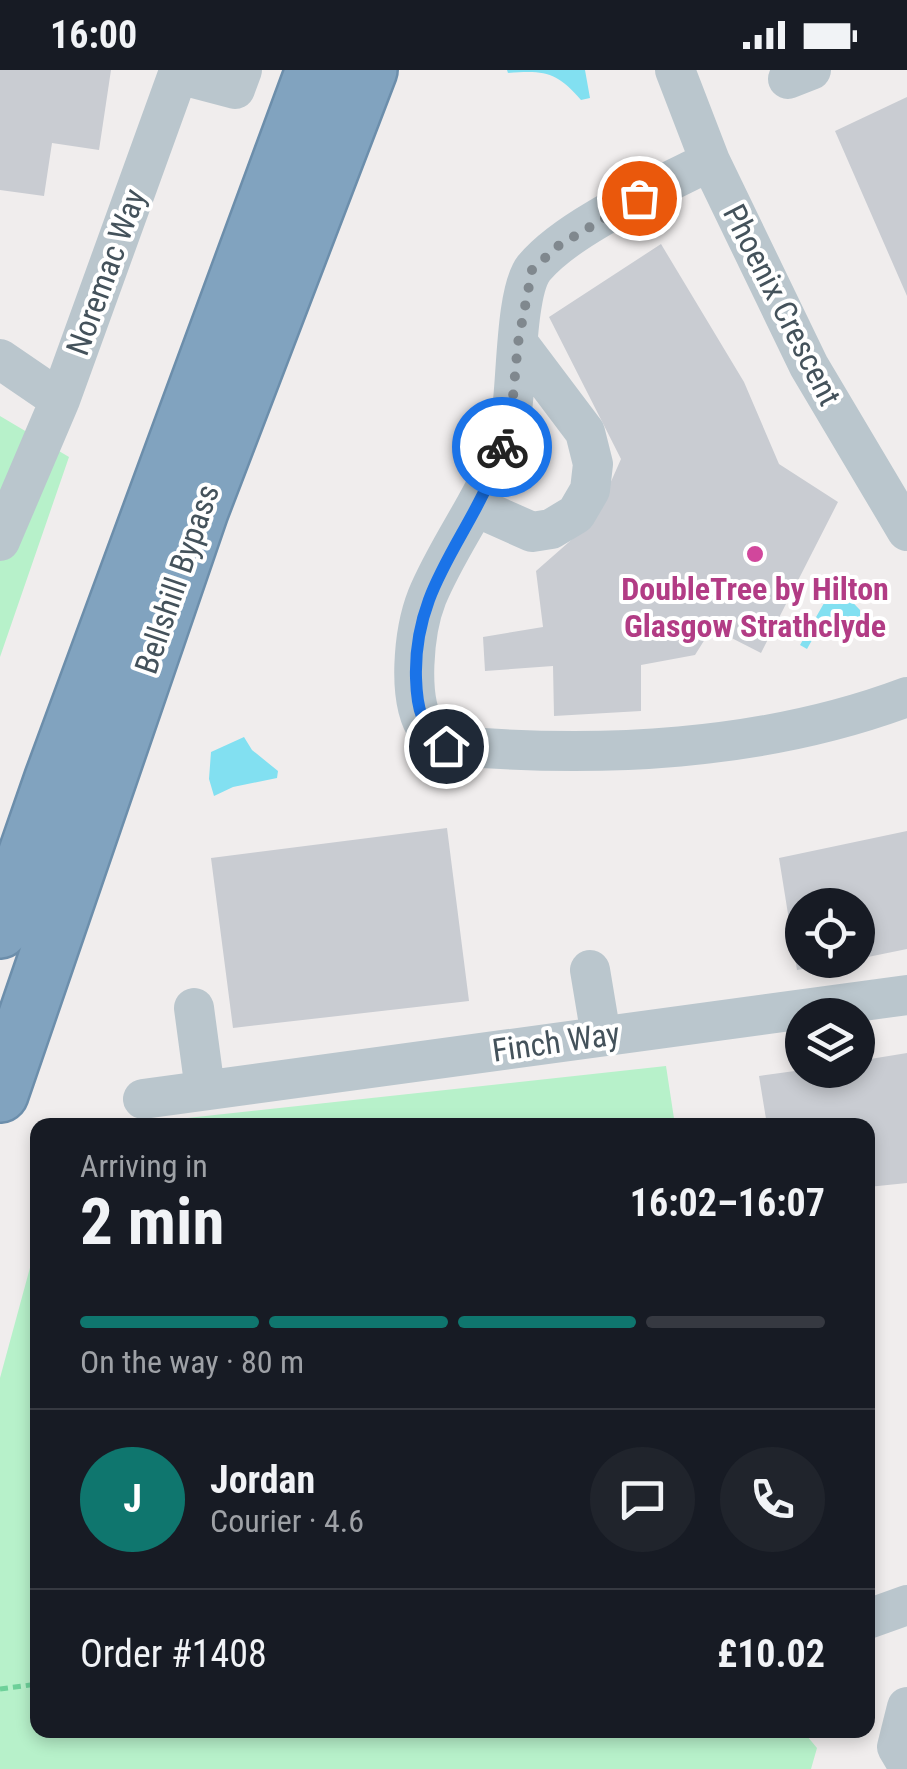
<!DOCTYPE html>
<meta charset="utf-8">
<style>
body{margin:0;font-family:"Roboto Condensed",sans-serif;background:#20242c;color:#f1f3f6;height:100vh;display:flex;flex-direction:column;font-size:38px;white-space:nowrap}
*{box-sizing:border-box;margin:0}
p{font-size:32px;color:#9ea1a6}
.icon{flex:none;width:55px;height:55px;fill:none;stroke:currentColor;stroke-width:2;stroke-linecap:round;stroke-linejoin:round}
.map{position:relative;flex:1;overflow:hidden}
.drawer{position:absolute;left:30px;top:1048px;width:845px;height:620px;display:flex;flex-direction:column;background:#171b24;border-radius:20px;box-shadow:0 5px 15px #0003}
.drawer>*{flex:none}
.tools{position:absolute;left:785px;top:818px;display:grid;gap:20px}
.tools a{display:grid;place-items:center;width:90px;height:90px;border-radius:50%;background:#171b24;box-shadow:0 5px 15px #0003;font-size:50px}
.pin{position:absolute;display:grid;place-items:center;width:85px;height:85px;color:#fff;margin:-42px;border:5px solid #fff;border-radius:50%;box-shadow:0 2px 10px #0007}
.courier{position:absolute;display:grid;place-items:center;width:100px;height:100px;margin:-50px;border:8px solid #1a73e8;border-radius:50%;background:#fff;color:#222;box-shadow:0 2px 12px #0007}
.summary em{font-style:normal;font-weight:700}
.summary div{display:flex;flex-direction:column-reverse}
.summary{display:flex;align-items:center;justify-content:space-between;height:170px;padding:0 50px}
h1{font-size:65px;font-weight:700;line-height:75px}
.bar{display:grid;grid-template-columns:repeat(4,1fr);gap:15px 10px;align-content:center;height:120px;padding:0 50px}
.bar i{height:12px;border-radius:8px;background:#363941}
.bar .current{background:#0f766e}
.bar p{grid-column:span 4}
.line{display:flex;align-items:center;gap:25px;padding:0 50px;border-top:2px solid #363941}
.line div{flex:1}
.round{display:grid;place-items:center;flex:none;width:105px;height:105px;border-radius:52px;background:#20242c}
.status{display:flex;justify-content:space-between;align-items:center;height:70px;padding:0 50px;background:#171b24;direction:ltr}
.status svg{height:28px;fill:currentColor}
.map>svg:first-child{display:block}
.green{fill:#b7f1ca}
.water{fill:#82e0f1}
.building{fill:#c9ccd2}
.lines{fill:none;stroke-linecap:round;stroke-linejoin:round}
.highway-casing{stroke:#6c8eab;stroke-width:60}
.path{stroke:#6ed19a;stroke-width:5;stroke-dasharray:8 5;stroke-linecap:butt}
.minor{stroke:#bac6cd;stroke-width:40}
.highway{stroke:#81a3bf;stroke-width:55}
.done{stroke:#80888e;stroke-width:10;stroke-dasharray:0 18}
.route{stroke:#1a73e8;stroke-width:12}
.hotel-dot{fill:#d1479c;stroke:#fff;stroke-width:4}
.labels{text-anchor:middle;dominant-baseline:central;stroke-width:8;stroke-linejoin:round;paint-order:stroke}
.street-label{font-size:32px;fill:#44525b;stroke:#fff}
.hotel-label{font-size:32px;font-weight:bold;fill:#b23c85;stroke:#fff}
</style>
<div class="status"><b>16:00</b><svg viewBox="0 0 49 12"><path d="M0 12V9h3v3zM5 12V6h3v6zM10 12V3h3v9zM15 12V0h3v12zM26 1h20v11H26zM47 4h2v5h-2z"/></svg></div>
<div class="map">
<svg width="907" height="1699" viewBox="0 0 907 1699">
<rect width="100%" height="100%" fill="#f0eded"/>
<path class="green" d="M0,346L69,387L0,587Z
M666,996L675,1055H123Z
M37,1172L38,1660H802L817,1678L811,1699H0V1308Z"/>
<path class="water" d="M507,0H585L590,28L581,30C557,2 545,0 508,3Z
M835,514L860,540V557L855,558L847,550L825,547L807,579L800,575Z
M244,667L252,680L278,701L277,708L233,717L214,726L209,709L211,682Z"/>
<path class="building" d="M0,0H111L99,80L52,73L44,126L0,120Z
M907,27V226L835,61Z
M661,174L744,312L779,394L838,432L761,583L712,558L695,585L641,595V641L554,646L553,596L485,601L483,567L543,557L536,501L594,450L621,389L549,247Z
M447,758L469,931L233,958L211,788Z
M907,761V879L858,889V835H802V890L841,892L797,900L779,788Z
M907,983V1113L868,1117V1055H767L759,1006L802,1000H858V991Z"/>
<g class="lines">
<defs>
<path id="highway" d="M0,860L53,708L314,0
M0,1024L200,441L369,0"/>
</defs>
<use href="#highway" class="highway-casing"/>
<path class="path" d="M0,1619L38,1614"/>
<path class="minor" d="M675,0L710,91L809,296L907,461
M788,9L811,0
M710,91C660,117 570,155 534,198C515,222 517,314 511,348C498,414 452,466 427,527C414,560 406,631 428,661C432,666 440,671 446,675C598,689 763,681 907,627
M0,289L60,330
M476,437L532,462L551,459L576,444L590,420L593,394L585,362L518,273
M0,471L60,330L178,4L235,19L242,0
M590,900L601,966
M194,938L205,1020
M143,1029L907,925
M868,1549L907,1535
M907,1637L897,1677L907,1694"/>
<use href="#highway" class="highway"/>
</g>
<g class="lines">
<path class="done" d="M502,377L511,348L518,273L532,200L558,176L639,128"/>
<path class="route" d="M446,676C421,656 417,640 416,608C413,511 476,463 502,377"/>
</g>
<circle class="hotel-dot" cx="755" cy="484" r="10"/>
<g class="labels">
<g class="street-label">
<text transform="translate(106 202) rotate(-70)">Noremac Way</text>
<text transform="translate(782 235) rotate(63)">Phoenix Crescent</text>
<text transform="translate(177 509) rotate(-71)">Bellshill Bypass</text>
<text transform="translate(556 972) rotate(-8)">Finch Way</text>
</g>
<g class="hotel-label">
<text x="755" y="519">DoubleTree by Hilton<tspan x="755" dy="37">Glasgow Strathclyde</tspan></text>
</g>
</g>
</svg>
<div class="tools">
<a><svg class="icon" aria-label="locate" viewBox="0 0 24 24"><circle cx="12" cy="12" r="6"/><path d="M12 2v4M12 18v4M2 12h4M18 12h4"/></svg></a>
<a><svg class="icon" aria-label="layers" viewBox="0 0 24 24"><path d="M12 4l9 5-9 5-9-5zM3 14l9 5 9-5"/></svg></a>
</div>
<div class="pin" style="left:639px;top:128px;background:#ea580c"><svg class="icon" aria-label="bag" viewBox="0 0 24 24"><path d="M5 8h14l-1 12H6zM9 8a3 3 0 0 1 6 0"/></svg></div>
<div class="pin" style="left:446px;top:676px;background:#1f2937"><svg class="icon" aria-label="home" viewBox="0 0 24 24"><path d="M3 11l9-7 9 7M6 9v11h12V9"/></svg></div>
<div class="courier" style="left:502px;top:377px"><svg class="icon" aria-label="bike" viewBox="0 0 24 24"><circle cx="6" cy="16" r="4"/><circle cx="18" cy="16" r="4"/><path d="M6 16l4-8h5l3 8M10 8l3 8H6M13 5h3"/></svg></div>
<section class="drawer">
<div class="summary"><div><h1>2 min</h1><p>Arriving in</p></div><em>16:02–16:07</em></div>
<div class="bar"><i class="current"></i><i class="current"></i><i class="current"></i><i></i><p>On the way · 80 m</p></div>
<div class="line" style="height:180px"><b class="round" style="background:#0f766e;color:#fff">J</b><div><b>Jordan</b><p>Courier · 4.6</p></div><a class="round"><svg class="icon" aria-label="chat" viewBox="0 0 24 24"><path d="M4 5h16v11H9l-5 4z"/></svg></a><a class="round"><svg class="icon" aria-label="phone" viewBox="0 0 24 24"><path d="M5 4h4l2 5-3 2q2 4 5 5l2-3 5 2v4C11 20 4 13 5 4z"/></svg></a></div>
<div class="line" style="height:130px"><div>Order #1408</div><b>£10.02</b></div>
</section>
</div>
